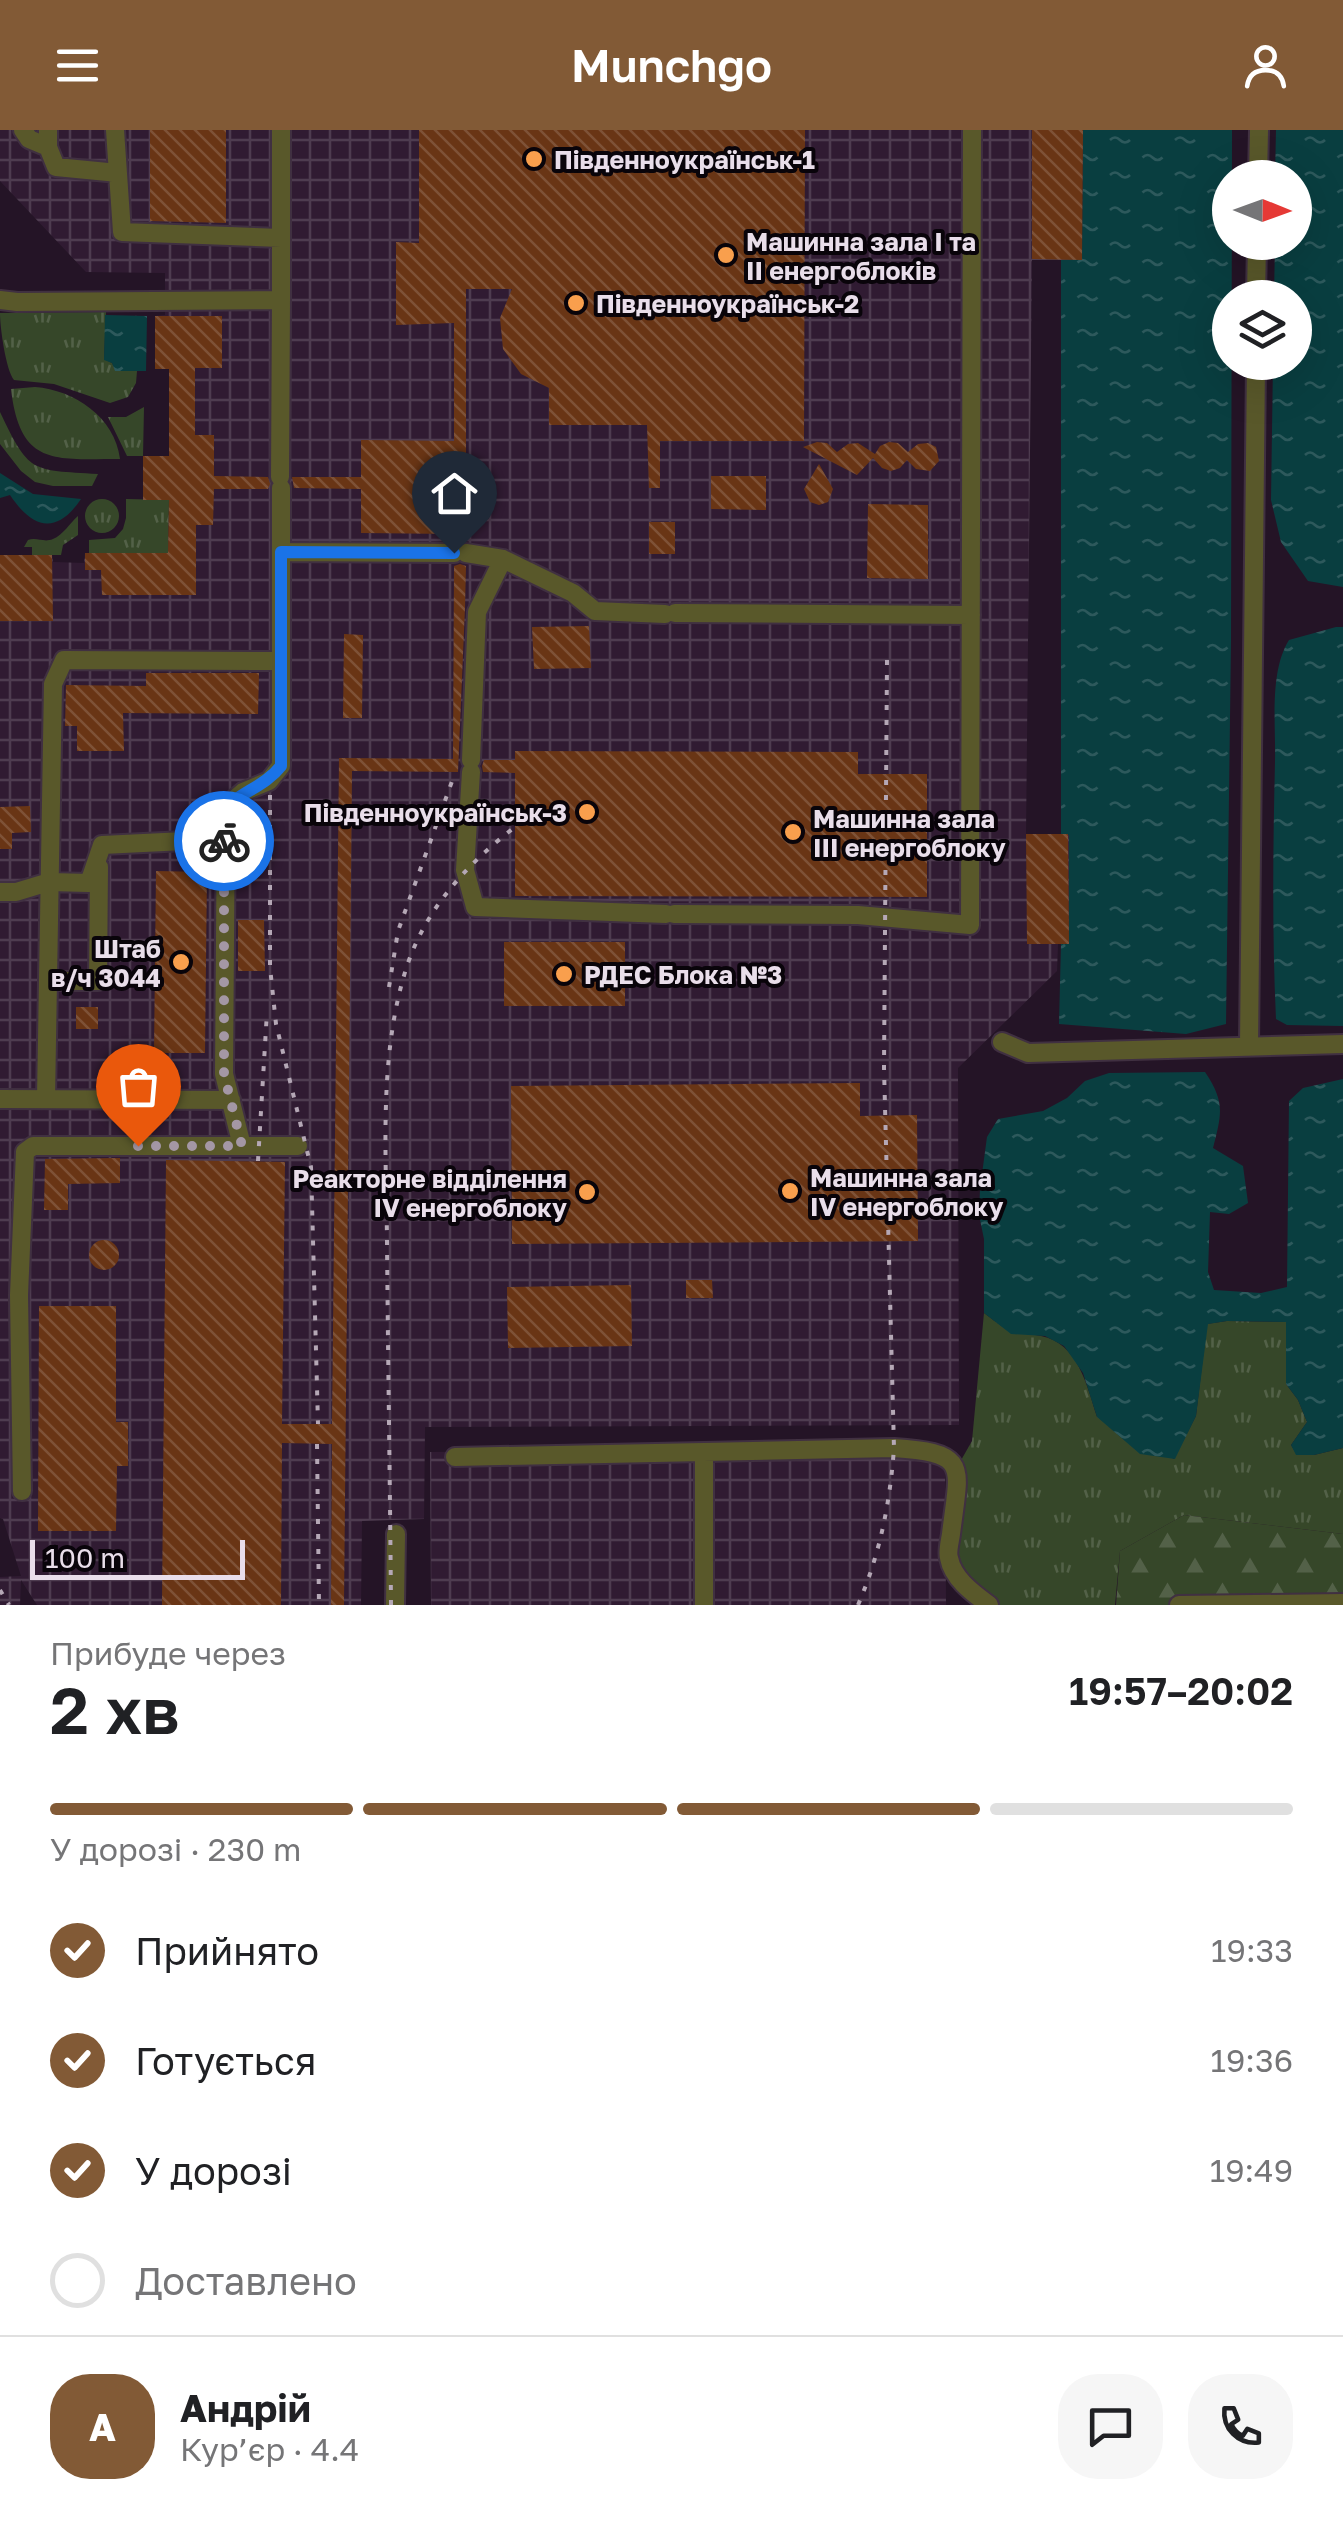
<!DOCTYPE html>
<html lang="uk">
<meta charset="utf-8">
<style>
body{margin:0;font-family:"Golos Text",sans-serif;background:#f6f6f6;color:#202124;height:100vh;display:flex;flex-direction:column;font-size:38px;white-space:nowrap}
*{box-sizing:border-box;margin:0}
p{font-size:32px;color:#757577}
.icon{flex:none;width:55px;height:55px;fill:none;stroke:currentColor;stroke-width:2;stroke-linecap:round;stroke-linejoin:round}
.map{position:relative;height:1475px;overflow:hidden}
.side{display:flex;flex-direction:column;background:#fff;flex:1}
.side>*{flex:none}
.needle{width:65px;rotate:91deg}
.fabs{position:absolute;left:1212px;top:30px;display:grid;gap:20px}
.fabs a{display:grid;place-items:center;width:100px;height:100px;border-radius:50%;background:#fff;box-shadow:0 10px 40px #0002;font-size:50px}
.scale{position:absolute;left:30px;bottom:25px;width:215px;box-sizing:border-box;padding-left:10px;border:5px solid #e9deea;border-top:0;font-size:28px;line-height:35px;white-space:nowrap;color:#e9deea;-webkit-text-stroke:8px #09040a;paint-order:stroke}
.pin{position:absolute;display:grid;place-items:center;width:85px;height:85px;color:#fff;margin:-102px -42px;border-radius:50% 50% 50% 0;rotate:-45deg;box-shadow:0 0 10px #0007}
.pin .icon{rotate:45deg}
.courier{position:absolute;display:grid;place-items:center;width:100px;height:100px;margin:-50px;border:8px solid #1a73e8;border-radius:50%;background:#fff;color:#222;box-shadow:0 2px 12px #0007}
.summary em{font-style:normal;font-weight:600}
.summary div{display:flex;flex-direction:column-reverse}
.summary{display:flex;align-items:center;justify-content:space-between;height:170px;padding:0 50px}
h1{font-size:65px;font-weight:600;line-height:75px}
.bar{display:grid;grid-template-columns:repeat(4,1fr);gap:15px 10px;align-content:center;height:120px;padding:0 50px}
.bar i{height:12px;border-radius:8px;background:#e0e0e0}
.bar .selected{background:#825a36}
.bar p{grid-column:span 4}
.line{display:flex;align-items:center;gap:25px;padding:0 50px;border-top:2px solid #e0e0e0}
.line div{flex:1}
.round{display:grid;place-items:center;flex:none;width:105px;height:105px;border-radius:40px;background:#f6f6f6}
ol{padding:0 50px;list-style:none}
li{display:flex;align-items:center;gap:30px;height:110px}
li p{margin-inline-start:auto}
li .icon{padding:10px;border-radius:50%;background:#825a36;color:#fff;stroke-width:4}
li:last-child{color:#757577}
li i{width:55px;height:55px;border:5px solid #e0e0e0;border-radius:50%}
header{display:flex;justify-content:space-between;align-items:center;height:130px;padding:0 50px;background:#825a36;color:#fff;font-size:45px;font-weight:600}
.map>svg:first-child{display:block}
.industrial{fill:url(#industrial-grid)}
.grass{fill:url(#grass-tufts)}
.forest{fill:url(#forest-firs)}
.water{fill:url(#water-ripples)}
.building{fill:url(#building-back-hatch)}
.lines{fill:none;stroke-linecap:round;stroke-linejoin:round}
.minor-casing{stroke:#403041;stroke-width:22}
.minor{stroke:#59582a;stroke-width:18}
.rail{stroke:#b5a8b6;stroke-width:4;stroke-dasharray:5 10;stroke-linecap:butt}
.done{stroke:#a497a5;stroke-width:10;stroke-dasharray:0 18}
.route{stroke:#1a73e8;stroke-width:12}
.poi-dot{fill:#f99f4d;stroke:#09040a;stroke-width:4}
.labels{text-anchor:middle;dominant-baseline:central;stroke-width:8;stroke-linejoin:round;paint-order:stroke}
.poi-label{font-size:25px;font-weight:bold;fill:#e9deea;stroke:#09040a;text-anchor:start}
</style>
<header><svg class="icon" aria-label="menu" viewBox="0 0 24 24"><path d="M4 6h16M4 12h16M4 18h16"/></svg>Munchgo<svg class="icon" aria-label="person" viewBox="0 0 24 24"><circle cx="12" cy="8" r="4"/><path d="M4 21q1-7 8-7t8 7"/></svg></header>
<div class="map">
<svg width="1343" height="1475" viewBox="0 0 1343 1475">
<defs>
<pattern id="industrial-grid" width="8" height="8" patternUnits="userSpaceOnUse" patternTransform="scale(2.5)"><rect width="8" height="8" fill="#301b32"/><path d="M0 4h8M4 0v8" fill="none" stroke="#4e3c50"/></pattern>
<pattern id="grass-tufts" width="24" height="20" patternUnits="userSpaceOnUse" patternTransform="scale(2.5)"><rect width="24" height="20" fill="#364729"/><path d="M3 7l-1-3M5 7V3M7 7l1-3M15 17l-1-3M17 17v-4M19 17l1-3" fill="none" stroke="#536148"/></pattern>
<pattern id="forest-firs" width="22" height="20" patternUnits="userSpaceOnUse" patternTransform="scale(2.5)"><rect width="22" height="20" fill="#364729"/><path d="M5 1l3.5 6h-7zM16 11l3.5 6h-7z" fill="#536148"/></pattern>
<pattern id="water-ripples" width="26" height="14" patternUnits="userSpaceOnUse" patternTransform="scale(2.5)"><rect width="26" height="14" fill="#093e40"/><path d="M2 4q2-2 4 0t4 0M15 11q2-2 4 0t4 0" fill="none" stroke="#2d595c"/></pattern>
<pattern id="building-back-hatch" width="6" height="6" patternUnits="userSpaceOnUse" patternTransform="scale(2.5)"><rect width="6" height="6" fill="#693515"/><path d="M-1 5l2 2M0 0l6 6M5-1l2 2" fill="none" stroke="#7e5237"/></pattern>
</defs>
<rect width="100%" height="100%" fill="#241426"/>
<path class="industrial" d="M0,0H1083L1082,130H1032L1026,704H1069V814H1058L1057,841L958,938L959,1295L425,1297L424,1389L362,1391L361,1475H37L21,1450L20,1475H0V1447L21,1446L3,1389L0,1388V425H52L53,432L84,433L85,423H168L169,370H143V326H169V239H155V186L165,185V143L86,142L0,51Z
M945,1318L946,1475H431L430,1322Z"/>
<path class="grass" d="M106,182L104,229L112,233L116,241H137L136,253L128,267L110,273L54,254L14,250C6,240 0,198 0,183Z
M35,257C74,260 115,287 120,329C55,329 20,337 11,259Z
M144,277L143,326H127L108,287H126Z
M0,282C29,343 30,340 98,344L92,356H53L35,352L21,341L0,314Z
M85 386a17 17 0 1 1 34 0a17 17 0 1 1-34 0Z
M126,369L169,370L168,423H89V410L115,408L123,399L126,388Z
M78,386V405L63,415L61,425H32V417H24L28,410C37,407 44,413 53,409C63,405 70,393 78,386Z
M984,1183C1013,1205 1007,1200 1041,1206C1078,1213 1087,1256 1097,1287L1174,1329L1196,1286L1207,1194L1227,1191L1287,1192L1286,1254L1298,1270L1307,1292L1291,1315L1297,1325H1314L1343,1318V1404L1184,1385L1120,1421L1115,1475H989L948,1427L956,1339L972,1311Z"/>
<path class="forest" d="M1184,1385L1343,1404V1475H1116L1120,1421Z"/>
<path class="water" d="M1083,0H1232L1231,511L1226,894L1186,904L1059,894L1061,814L1069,813V705L1061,704V130L1082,129Z
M1276,0H1343V457L1308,451L1281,412L1271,370L1273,233L1295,232V168L1274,167L1275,113L1295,112V48L1275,47Z
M105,185L147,186L146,241H115L112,233L104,230Z
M0,343L33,364L81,369C56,406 32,398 10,365L0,368Z
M1336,497H1343V896L1287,895L1276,889C1272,803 1273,718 1275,632C1276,595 1269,542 1289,510Z
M1205,942C1225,972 1222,983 1213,1018L1243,1036L1248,1073L1229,1084L1210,1082L1208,1142L1214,1160L1261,1163L1287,1157L1289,971L1303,958L1343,949V1318L1314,1325H1296L1291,1315L1307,1292L1298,1270L1286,1254V1192L1227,1191L1208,1194L1196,1286L1175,1329L1140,1324L1097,1287L1083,1243L1064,1216L1045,1206L1011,1204L984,1183V1109L979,1085L980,1059L987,1007L998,989L1043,981L1067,968L1085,951L1109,943Z"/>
<path class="building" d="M150,0H226V93L150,91Z
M419,0H805L804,311H660V358H649L647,295H549V258L521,244L503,219L500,188L512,159H466V411L454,410V404L361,403V359L294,358L292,347H361V310L454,311V193L396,195V112L419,113Z
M1032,0H1083L1082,130L1032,129Z
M155,186H222V238H195V305H214V346L268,347L270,354L268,359H214L213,395H196V465H102L101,440H85V423H168L169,370H143V326H169V239H155Z
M817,312L827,313L837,322L848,314L858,313L875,324L880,316L889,312L898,313L908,322L918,314L928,313L936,317L939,331L930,341L916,339L907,330L900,338L891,341L882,338L873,328L857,345L803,317Z
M819,334L833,359L828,372L819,375L810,372L804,359Z
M711,346H766V380L711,379Z
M868,374L928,375V449L867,448Z
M649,392H675V424H649Z
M0,425H52L53,491H0Z
M460,434L466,436L465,478L458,642L352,641L344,1475H331L332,1314L282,1313L281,1475H162L166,1030L285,1032L282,1294H332L339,628L453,629L454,436Z
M589,496L591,538L534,539L532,497Z
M344,504L363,505L362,588H343Z
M146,543H259L258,584L123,583L124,621H77V596H65L66,555L146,556Z
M515,621L858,622V644H927V767L515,766V643L483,642L482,636L484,630H515Z
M30,676L31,702L12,703V719H0V677Z
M1026,704H1068L1069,814H1027Z
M156,741L207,742L205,923H154Z
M238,790H264L265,841H238Z
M504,812H625V876H504Z
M76,877H98V899H76Z
M860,953V986L917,985L918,1111L512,1114L511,956Z
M120,1028V1053L68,1054V1080H44L45,1029Z
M89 1125a15 15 0 1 1 30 0a15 15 0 1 1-30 0Z
M686,1150H712L713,1168H686Z
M631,1155L632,1216L508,1218L507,1157Z
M39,1176H116V1292H128V1336H117L116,1401H38Z"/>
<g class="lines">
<defs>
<path id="minor" d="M23,0L29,9L48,17
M48,0V17L56,37L118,43
M115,0L122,102L281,108
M1258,48L1259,0
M1256,168L1257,112
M0,170L17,172L281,170V0
M280,347L281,170
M281,422L454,423
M466,423L503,429L573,463L595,481L665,484
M675,483L971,485
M471,630L477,482L503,429
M471,642L465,740L475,777L666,784
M226,677L224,944L242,1016
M0,762H16L49,752L89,753L102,715L185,711L243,662L269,651L281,636V358
M674,784L858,785L970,795L972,0
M48,851H98L99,737
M1002,912L1028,923L1343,914
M1249,916L1256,232
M0,969L231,970
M46,969L53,554L64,530L281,531
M704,1324V1475
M455,1327L894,1318C971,1323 959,1336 951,1404C950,1411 947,1422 949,1428C953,1449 973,1463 989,1475
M22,1361L19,1165L25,1022L33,1016H298
M395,1475L396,1404
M1179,1475L1343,1473"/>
</defs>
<use href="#minor" class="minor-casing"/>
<use href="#minor" class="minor"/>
<path class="rail" d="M270,665V837L276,894L311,1037L318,1294
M389,857L398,801L455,643
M258,1031L267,882
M317,1314L319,1475
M0,1460L9,1475
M391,1475C390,1353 388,1232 387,1110C386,1021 379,925 406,839C425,779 467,734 515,697
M858,1475C880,1424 890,1373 894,1318L884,938L887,530"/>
</g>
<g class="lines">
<path class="done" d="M138,1016H242L224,944V711"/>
<path class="route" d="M224,711L226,677C244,661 266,655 281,636V422L454,423"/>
</g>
<g class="poi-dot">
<circle cx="534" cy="29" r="10"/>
<circle cx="726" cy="125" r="10"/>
<circle cx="576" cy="173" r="10"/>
<circle cx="587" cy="682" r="10"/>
<circle cx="793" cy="702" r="10"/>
<circle cx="181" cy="832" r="10"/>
<circle cx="564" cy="844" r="10"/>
<circle cx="790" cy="1061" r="10"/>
<circle cx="587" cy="1062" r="10"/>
</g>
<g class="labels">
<g class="poi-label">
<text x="554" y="29">Південноукраїнськ-1</text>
<text x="746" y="111">Машинна зала I та<tspan x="746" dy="29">II енергоблоків</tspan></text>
<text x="596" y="173">Південноукраїнськ-2</text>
<text x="567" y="682" text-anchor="end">Південноукраїнськ-3</text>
<text x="813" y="688">Машинна зала<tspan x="813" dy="29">III енергоблоку</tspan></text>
<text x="161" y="818" text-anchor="end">Штаб<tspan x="161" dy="29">в/ч 3044</tspan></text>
<text x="584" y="844">РДЕС Блока №3</text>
<text x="810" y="1047">Машинна зала<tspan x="810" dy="29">IV енергоблоку</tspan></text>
<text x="567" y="1048" text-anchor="end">Реакторне відділення<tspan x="567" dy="29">IV енергоблоку</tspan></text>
</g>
</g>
</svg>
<div class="fabs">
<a><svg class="needle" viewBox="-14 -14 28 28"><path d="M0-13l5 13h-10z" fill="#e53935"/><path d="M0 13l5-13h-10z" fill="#757577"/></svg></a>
<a><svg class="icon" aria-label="layers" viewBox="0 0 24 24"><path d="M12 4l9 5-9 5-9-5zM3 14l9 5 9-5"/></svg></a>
</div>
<div class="scale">100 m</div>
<div class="pin" style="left:138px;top:1016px;background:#ea580c"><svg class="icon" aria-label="bag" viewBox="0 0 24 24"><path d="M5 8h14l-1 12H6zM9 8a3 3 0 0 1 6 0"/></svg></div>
<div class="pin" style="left:454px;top:423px;background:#1f2937"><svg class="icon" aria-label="home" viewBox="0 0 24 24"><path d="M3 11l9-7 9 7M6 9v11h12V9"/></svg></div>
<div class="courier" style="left:224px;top:711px"><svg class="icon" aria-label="bike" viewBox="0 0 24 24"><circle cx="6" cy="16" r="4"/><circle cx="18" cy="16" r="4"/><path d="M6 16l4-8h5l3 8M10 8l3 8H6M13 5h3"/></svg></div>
</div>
<section class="side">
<div class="summary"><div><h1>2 хв</h1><p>Прибуде через</p></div><em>19:57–20:02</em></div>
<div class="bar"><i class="selected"></i><i class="selected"></i><i class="selected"></i><i></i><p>У дорозі · 230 m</p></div>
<ol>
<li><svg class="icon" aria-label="check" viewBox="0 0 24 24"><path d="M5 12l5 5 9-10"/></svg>Прийнято<p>19:33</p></li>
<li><svg class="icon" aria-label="check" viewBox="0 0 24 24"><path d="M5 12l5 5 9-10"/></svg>Готується<p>19:36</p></li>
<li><svg class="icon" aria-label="check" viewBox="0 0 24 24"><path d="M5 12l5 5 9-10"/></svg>У дорозі<p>19:49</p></li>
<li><i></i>Доставлено</li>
</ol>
<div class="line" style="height:180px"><b class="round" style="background:#825a36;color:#fff">А</b><div><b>Андрій</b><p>Кур’єр · 4.4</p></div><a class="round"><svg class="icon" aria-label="chat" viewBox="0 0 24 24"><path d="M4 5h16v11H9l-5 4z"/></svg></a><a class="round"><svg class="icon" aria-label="phone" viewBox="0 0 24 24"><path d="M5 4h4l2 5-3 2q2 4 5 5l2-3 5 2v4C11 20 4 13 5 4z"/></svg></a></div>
</section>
